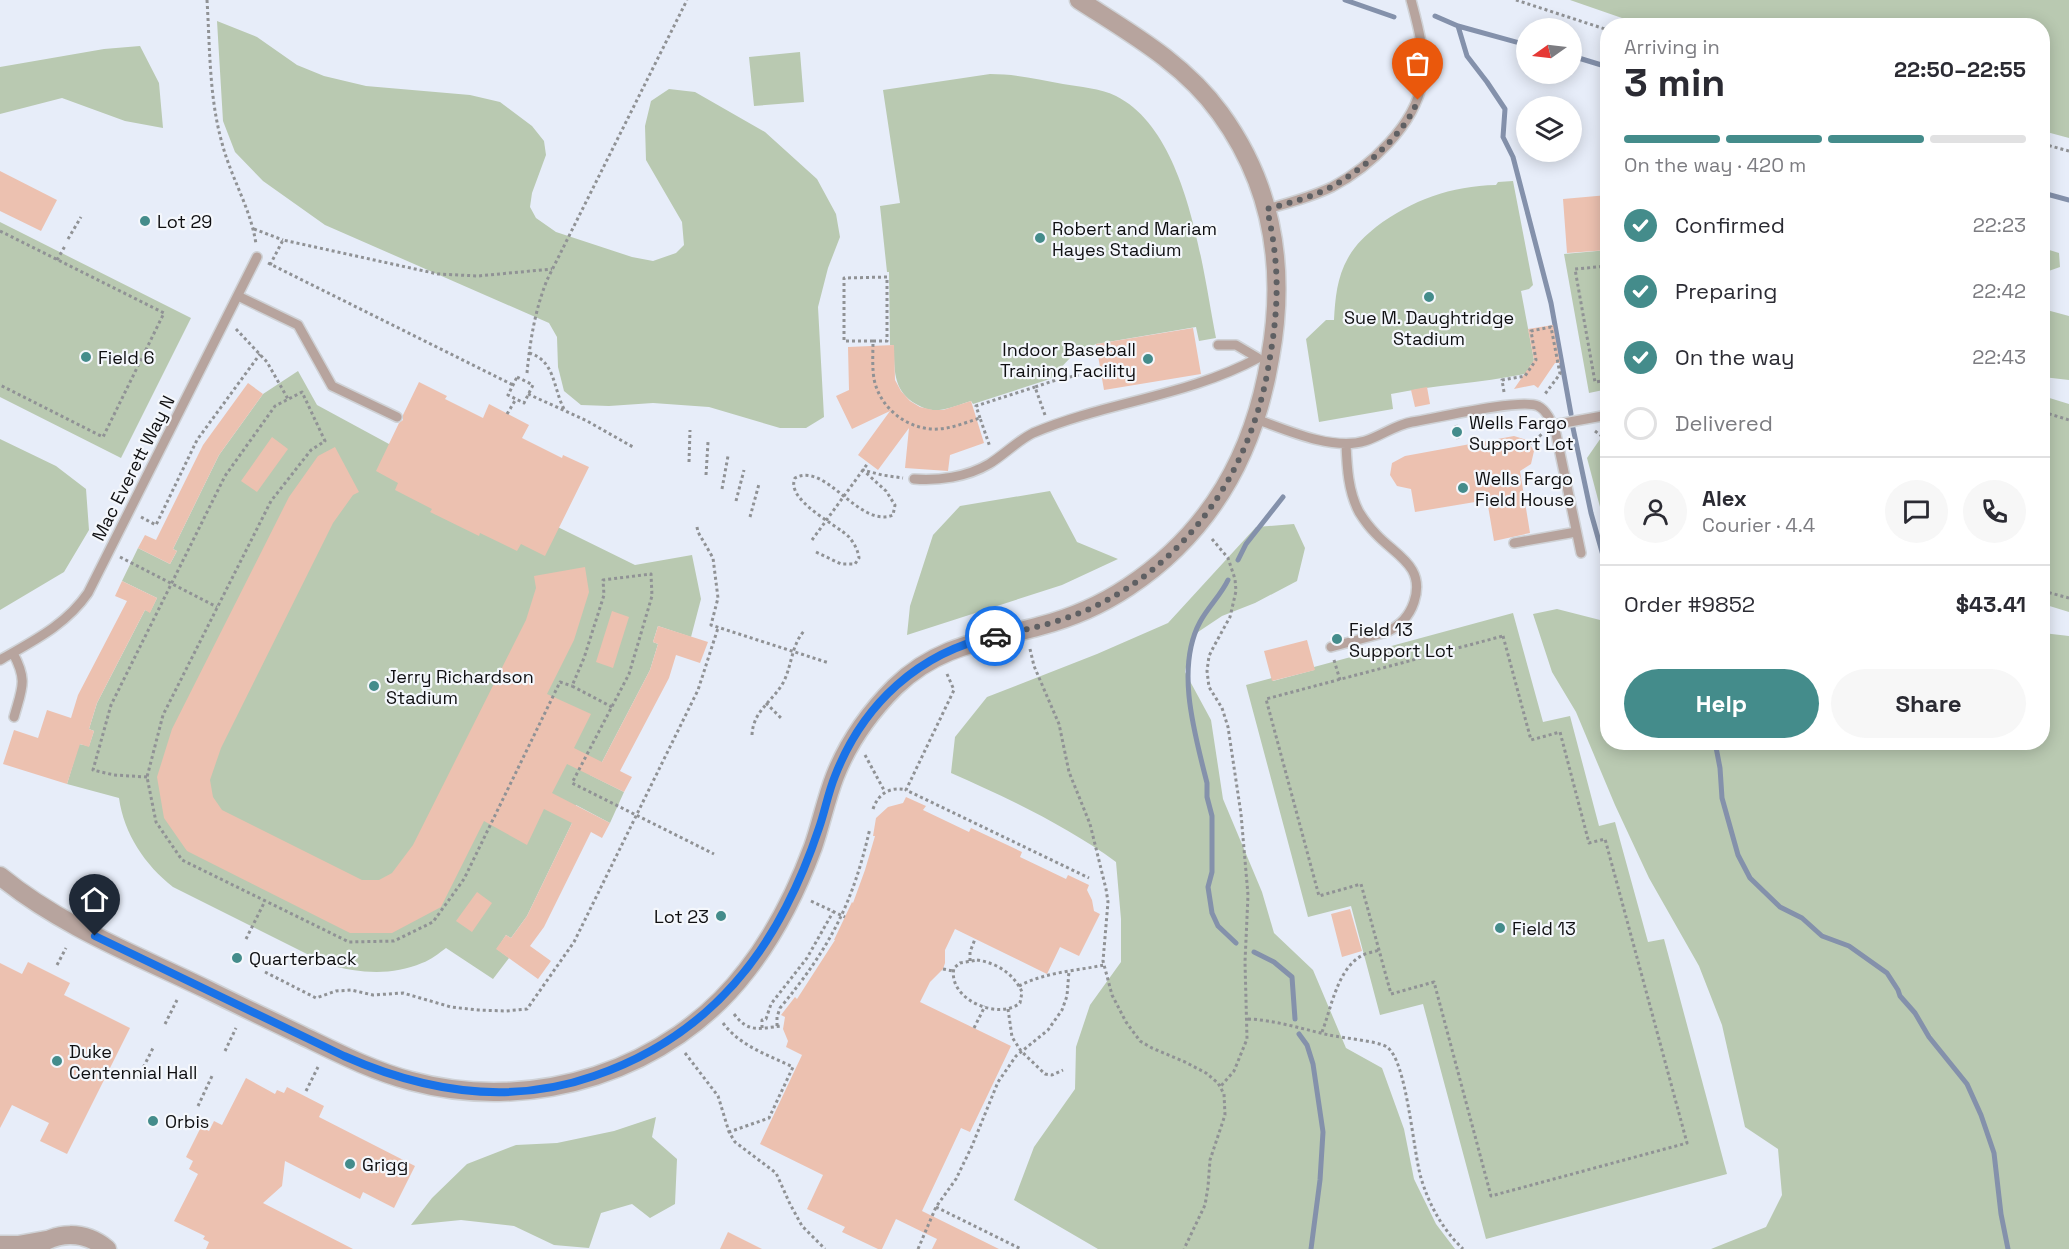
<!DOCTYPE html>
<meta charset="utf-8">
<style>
body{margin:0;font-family:"Space Grotesk",sans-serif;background:#f7f7f7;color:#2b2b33;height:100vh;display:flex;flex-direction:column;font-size:22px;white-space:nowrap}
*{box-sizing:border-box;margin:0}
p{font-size:20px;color:#7c7c81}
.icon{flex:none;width:33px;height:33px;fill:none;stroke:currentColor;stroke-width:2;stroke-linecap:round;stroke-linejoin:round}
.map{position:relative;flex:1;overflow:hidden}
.details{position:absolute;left:1600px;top:18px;width:450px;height:732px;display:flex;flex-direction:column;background:#fff;border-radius:24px;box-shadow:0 3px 15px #0003}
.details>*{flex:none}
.needle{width:39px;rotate:256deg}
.fabs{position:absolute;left:1516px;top:18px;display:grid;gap:12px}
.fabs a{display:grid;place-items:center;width:66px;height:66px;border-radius:50%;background:#fff;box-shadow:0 3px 15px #0003;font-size:30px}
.pin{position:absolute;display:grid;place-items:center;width:51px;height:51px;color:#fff;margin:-62px -26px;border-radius:50% 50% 50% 0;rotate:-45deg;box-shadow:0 0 6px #0007}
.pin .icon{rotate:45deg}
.courier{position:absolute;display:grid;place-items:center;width:60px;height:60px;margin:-30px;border:4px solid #1a73e8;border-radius:50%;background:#fff;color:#222;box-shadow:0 2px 8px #0007}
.head em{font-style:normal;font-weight:800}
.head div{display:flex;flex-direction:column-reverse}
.head{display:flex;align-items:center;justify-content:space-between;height:102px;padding:0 24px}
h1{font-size:39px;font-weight:800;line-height:45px}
.bar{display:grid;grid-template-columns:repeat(4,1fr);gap:9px 6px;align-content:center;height:72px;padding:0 24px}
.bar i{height:8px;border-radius:4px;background:#e1e1e2}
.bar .selected{background:#448c8b}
.bar p{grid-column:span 4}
.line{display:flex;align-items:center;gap:15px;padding:0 24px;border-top:2px solid #e1e1e2}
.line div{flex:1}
.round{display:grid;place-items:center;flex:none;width:63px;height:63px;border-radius:32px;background:#f7f7f7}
ol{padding:0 24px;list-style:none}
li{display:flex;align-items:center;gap:18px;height:66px}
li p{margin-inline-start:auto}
li .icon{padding:6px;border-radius:50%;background:#448c8b;color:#fff;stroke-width:4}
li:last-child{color:#7c7c81}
li i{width:33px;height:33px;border:3px solid #e1e1e2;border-radius:50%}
.button{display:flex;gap:12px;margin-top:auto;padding:12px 24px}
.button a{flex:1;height:69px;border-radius:36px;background:#448c8b;color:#fff;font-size:24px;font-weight:800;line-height:69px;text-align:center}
.button a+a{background:#f7f7f7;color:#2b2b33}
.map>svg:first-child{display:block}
.built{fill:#e7edf9;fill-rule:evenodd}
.green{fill:#b9c9b1}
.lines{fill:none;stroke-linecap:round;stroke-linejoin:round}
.stream{stroke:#8491ab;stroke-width:5}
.building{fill:#ecc1b0}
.service-casing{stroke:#cfd2d6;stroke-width:12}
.tertiary-casing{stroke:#cfd2d6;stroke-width:21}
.path{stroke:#909295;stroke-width:3;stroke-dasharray:3 3;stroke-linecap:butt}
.service{stroke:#b7a49e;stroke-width:9}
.tertiary{stroke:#b7a49e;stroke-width:18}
.done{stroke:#5f6063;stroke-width:6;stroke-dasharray:0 10.8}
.route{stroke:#1a73e8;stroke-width:8}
.poi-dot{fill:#448c8b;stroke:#f4f7fc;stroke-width:2}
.labels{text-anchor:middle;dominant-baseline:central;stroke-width:4.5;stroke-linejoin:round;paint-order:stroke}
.poi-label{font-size:18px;fill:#0f0f11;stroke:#f4f7fc;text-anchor:start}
.street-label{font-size:18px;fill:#0f0f11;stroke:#f4f7fc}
</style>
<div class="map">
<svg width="2069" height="1249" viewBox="0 0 2069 1249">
<rect width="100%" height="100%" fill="#f4f7fc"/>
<path class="built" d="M0,0H2069V1249H0ZM1608,26H2043V742H1608ZM1527,28H1572V74H1527ZM1527,106H1572V152H1527Z"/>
<path class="green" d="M1570,0H2069V138L2043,131V26H1645Z
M217,21L257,37L297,65L324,76L366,86L470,95L500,102L532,126L544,141L546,155L532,193L530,207L536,218L556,232L632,257L653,261L676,253L684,245L682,222L646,160L645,126L651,101L669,89L695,92L765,132L817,179L836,214L840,237L828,268L818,307L824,417L806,428H780L709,407L653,403L609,406L581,405L564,391L558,367L557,337L549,323L325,225L263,181L235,152L223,121Z
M140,46L159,83L163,128L125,121L62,98L0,114V67L104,49Z
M800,52L804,102L754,106L749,57Z
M990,74C1015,74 1038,79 1063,84C1080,87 1100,88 1116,96C1188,132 1202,267 1216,338L1199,341L1196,327L1096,344L1072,356L1050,379L973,404L971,401C961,404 950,409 939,410C930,411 923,408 916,404C893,391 894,369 894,345H890L889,272H887L880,206L900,203L883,90Z
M1513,181L1533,285L1529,289L1521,291L1534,360L1525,374C1480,383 1435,385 1391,394L1393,409L1319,422L1306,339L1326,320H1334C1335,299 1337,277 1348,258C1355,245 1365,236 1376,227C1412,200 1451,186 1496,185L1498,182Z
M0,222L191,318L121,458L0,397Z
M2043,248L2059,253L2060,267L2043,273Z
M1608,250V389L1589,393L1564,254Z
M2043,309L2069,316V380L2043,377Z
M298,371L317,405L389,444L635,565L692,555L701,599L691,637L658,626L653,642L658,644L650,670L602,762L590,775L624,792L610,823L576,805L572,823L527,916L511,938L506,935L497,949L509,958L493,979L446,948C439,953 431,960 422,963C392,976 359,973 329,965L173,887C145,865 124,834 119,798L67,784L79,744L89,746L94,731L89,729L97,703L145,610L150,612L157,598L122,581L138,548L170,564L177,551L173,549L219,455L263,394Z
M2043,396L2069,404V612L2043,604Z
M1605,432H1608V537L1587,458Z
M0,439L56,466L86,489L89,530L64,572L0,610Z
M1050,491L1077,542L1118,559L1062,585L907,635L910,606L933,535L960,506Z
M1294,524L1305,548L1297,581L1255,603L1222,616L1192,636L1185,672L1211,720L1223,799L1262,892L1274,933L1313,970L1346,1048L1382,1068L1404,1129L1414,1179L1436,1224L1455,1249H1098L1014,1200L1034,1147L1075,1089L1076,1047L1090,1005L1121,962V919L1116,862C1068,827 1006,797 951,773L955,737L987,697L1097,654L1168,623L1256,527Z
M1557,609L1604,621L1608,625V742H1794L1801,747L1823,742H2043V633L2069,636V1249H1711L1766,1227L1782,1195L1778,1149L1745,1127L1722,1025L1699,966L1649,878L1615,805L1576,712L1552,672L1533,614Z
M1513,613L1543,722L1570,716L1599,826L1615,822L1648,942L1664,939L1727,1174L1486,1239L1423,1004L1380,1015L1351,906L1308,917L1246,685L1272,678L1273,681L1314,670V667Z
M656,1117L652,1137L677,1159L675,1204L650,1218L632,1204L601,1213L589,1248L554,1245L514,1226L461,1220L411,1225L432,1198L467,1164L516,1145L557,1143L614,1131Z"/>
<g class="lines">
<path class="stream" d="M1345,0L1394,17
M1435,16L1458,26L1527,45
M1458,26L1467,56L1487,82L1505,109L1503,137L1513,157L1551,303L1571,414
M1572,56L1608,67
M2043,193L2069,200
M1573,428L1591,513L1608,573
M1238,560L1246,544L1283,497
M1228,580C1221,595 1208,607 1200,622C1175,668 1195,735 1207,783V797L1212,816V872L1208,887L1212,913L1218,926L1236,943
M1715,742L1720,768L1722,798L1738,855L1750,878L1780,907L1802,918L1822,936L1849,946L1887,973L1898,990L1900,996L1915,1013L1929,1037L1967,1084L1981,1115L1994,1153L2001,1214L2008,1249
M1254,952L1274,962L1292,977L1295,1019
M1299,1034L1307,1045L1313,1064L1323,1132L1320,1180L1311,1249"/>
</g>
<path class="building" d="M0,171L57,200L41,231L0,211Z
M1608,195V250L1567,253L1563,199Z
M1553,325L1560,363H1555L1538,388L1534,385L1514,389L1534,360L1528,329Z
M1193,328L1201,374L1104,390L1096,344Z
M894,345L895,380L901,391L910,401L920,407L933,410H943L971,401L984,443L950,455L948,471L905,468L909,428L878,470L858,455L890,411L852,429L836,396L849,390L848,347Z
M419,382L447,396L445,399L483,418L489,404L529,425L522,438L562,458L563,455L589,467L545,556L521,544L517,551L480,533L479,536L430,512L432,509L395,490L398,483L376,471L399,423L403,420V415Z
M248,383L263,394L219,455L173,549L177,551L170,564L138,548L145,535L156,540L203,445Z
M1427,387L1430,404L1415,407L1411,390Z
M1514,436L1527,440L1534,451L1531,464L1520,471L1530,533L1494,541L1487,500L1415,512L1411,489L1397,486L1390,475L1392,463L1405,456Z
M272,437L288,449L257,492L241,481Z
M335,447L359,492L353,495L333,523L221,748L210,780L213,797L222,810L362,880H379L392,873L413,845L526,620L536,588L534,576L585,567L589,592L574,640L547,694L591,714L574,748L602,762L650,670L658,644L653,642L658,626L708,642L700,663L676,655L669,678L620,771L632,777L624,792L567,764L552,793L610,823L602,838L591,832L544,927L530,946L551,961L538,979L496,949L506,935L511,938L527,916L572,823L544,809L527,845L484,821L441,907L392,933H350L187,851L164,818L157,777L172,729L289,497L318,456Z
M122,581L157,598L150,613L145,610L97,703L89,729L94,731L89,747L80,744L67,784L3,764L14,730L38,738L47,710L71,718L78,695L127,601L115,596Z
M612,611L629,617L613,668L596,662Z
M1307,640L1315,670L1272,681L1264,651Z
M906,797L926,806L923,810L969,832L971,828L1022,852L1020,857L1066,879L1068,875L1089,885L1087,890L1092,900L1094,911L1100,914L1079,956L1060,947L1047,974L955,929L945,950V963L943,969L930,982L920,1002L1011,1046L970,1132L961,1128L922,1211L999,1249H932L937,1239L896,1219L882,1249H878L842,1232L845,1227L807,1209L823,1175L760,1144L802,1055L786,1047L788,1041L783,1029L785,1017L781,1015L795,997L797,999L835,940H834L852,902L853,903L865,870L875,836H873L876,818L888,807L903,803Z
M477,892L492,903L472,932L456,921Z
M1350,909L1362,951L1342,957L1331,914Z
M28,962L70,983L64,995L130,1028L67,1154L40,1141L49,1123L12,1105L0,1128V963L22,974Z
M246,1078L275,1094L277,1090L284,1093L287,1087L324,1106L319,1117L415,1166L394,1208L363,1192L360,1199L285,1161L282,1186L263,1203L353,1249H206L209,1242L203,1239L205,1236L174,1221L198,1174L189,1169L193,1161L186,1157L201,1127L209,1131L214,1121L222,1125Z
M728,1232L762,1249H720Z"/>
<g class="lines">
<defs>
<path id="service" d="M1267,209C1289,203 1311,197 1332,187C1370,167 1415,125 1422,82C1426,54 1418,26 1411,0
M238,296L298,325L332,386L397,417
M1256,419C1286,430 1333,451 1365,441C1381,436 1395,425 1412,422C1436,418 1521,398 1538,406C1548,411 1552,424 1556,434L1581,553
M1553,425L1608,415
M914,479C938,481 967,477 989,464C1004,455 1017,441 1033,433C1106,402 1188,396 1258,358L1236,345H1218
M1514,543L1576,532
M1331,647L1387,632C1400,625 1409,617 1414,602C1426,566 1395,555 1376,534C1370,528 1364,520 1359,512C1348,491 1347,467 1346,444
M13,653C28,681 22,688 14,717
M0,660C33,641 66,625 88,593L257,257"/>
<path id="tertiary" d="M0,876C61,926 136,955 206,989C238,1005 270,1020 303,1036C338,1053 373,1071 411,1081C533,1114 670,1071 747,970C775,934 797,890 813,847C821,824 826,799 835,776C848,743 870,712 895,687C938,645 985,641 1040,626C1071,618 1101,605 1128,587C1211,532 1254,454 1270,358C1286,270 1274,187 1220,113C1184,63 1130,33 1079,0
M0,1245H18L46,1240
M33,1249C56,1231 84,1230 107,1249"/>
</defs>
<use href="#service" class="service-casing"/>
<use href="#tertiary" class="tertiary-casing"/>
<path class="path" d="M207,0C210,48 209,97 222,143C231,178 251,209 256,244
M1516,0L1608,30
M2043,144L2069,151
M254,229L283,240
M0,231L164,313L103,437L0,385
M68,239L81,217
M57,260L65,246
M268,263L513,385
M270,265L283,240L438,274L478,276L552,269
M1608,266L1575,269L1595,382L1608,380
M236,329L267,362L288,399
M873,341H887V277L844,278V341H873C873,353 872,366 874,379C880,409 909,431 939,429C953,428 967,422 980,418L990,447
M529,353C555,360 553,388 564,409
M527,373C530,341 535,310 547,280L687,0
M517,377L533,385L524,403L508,395Z
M1504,392L1502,380L1525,376L1536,360L1531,331L1551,327L1560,374L1545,394
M528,394L587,421L633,447
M2043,412L2069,420
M507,414L516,399
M1045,415L1035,387L1056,380L1079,375
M980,418L976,406L1035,387
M1456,425L1458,439
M1595,431L1608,441
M1530,444L1542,434
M689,462L690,430
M706,475L708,442
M722,489L728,456
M736,501L744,470
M141,517L156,525L197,440L260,354
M750,517L759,484
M697,527L698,532L713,558L718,598L711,625L829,663
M1212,539L1228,558L1235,579L1236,591L1230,617L1214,646L1209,656L1207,671L1209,687L1222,708L1228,727L1241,814L1248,895L1245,962L1247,1039L1234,1071L1220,1087
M812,540L868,463
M816,552L841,564H855L859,558C858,550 854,543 849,537C836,524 785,500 795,478C826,461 859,529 893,515L895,505L886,491L863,470L882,475L903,478
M120,557L217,607
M2043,591L2069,598
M1503,636L1531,740L1560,732L1589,843L1605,839L1687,1143L1491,1196L1434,982L1391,994L1361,884L1319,896L1266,699Z
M1030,649L1034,666L1059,724L1069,772L1090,824L1106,889L1108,902L1103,961L1112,995L1126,1022L1140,1041L1152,1048L1185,1062L1206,1073L1218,1083L1224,1094L1225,1115L1210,1160L1208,1187L1205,1205L1184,1249
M1334,660L1340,680
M947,674L954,690L906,790L1089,878
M766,703L783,720
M612,707L572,686L584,658L604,595L603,580L651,574L652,596L629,674L572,783L714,854
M752,735C753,711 772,702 783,683C792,666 791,646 804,631
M865,755L885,792
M147,777L114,775L93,770L111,705L225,476L275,406L302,392L325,441L311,450L271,501L163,715L147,777L156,822L182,860L349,942L394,941L433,922L464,879L560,682L572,686
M873,809C878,794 890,786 906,790
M811,901L845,917
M246,939L265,901
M977,960C997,963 1014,974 1022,992L1020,1003C998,1021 947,999 954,968L960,963Z
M970,961V952L975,939
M57,965L66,948
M943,969L953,971
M265,972L316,998L336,991L351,990L373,995L403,993L451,1007L478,1010L506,1011L527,1009L574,942L698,690L718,628
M1019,986C1045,972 1076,971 1104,965
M1008,1009L1012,1037L1021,1051L1045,1074L1052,1075L1063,1070
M734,1014C749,1034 760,1028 782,1026
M1248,1019C1275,1020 1302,1029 1329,1035C1342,1038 1378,1041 1387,1047C1407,1061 1413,1151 1421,1178C1429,1205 1443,1230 1463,1249
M723,1023C740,1046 768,1055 793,1067L769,1118L729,1132
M165,1024L177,1000
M777,1026V1017L780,1008C829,949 853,904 870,828
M762,1028V1020L766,1019L771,1004L807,958L833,912
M974,1028L985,1006
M1322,1032C1331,1009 1337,970 1361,956C1366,953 1373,952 1379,950
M225,1051L236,1028
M685,1053L718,1096L729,1132L735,1142L776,1173L790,1204L802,1226L825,1249
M138,1078L153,1048
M306,1091L318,1067
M198,1106L212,1076
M936,1207L1021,1249
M918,1249L936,1207L956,1179L972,1146L998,1082L1016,1056L1048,1030L1062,1010L1067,996L1069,971"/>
<use href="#service" class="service"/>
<use href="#tertiary" class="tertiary"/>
</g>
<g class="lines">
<path class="done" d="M995,636C1026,630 1057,623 1087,610C1187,565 1252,470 1269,363C1279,307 1280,265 1267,209C1290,203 1312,197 1333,186C1365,168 1404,135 1418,100"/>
<path class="route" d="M95,936L344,1056C425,1092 509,1106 594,1076C682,1046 744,989 786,907C799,882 810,855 819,828C825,811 828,793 835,776C863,704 919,652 995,636"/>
</g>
<g class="poi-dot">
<circle cx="145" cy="221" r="6"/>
<circle cx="1040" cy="238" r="6"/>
<circle cx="1429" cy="297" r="6"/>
<circle cx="86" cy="357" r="6"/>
<circle cx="1148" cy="359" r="6"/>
<circle cx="1457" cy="432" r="6"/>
<circle cx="1463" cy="488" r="6"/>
<circle cx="1337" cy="639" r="6"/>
<circle cx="374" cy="686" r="6"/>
<circle cx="721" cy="916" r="6"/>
<circle cx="1500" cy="928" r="6"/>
<circle cx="237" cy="958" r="6"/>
<circle cx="57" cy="1061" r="6"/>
<circle cx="153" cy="1121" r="6"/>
<circle cx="350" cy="1164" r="6"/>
</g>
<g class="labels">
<g class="poi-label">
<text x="157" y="221">Lot 29</text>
<text x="1052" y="228">Robert and Mariam<tspan x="1052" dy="21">Hayes Stadium</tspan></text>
<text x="1429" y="317" text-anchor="middle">Sue M. Daughtridge<tspan x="1429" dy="21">Stadium</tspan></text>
<text x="1136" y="349" text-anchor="end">Indoor Baseball<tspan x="1136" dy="21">Training Facility</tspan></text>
<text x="98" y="357">Field 6</text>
<text x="1469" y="422">Wells Fargo<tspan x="1469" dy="21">Support Lot</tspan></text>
<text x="1475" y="478">Wells Fargo<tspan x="1475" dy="21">Field House</tspan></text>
<text x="1349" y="629">Field 13<tspan x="1349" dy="21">Support Lot</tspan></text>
<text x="386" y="676">Jerry Richardson<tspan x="386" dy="21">Stadium</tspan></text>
<text x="709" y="916" text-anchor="end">Lot 23</text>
<text x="1512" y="928">Field 13</text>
<text x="249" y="958">Quarterback</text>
<text x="69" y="1051">Duke<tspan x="69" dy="21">Centennial Hall</tspan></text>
<text x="165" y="1121">Orbis</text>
<text x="362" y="1164">Grigg</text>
</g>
<g class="street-label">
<text transform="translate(133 468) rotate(-63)">Mac Everett Way N</text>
</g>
</g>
</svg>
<div class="fabs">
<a><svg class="needle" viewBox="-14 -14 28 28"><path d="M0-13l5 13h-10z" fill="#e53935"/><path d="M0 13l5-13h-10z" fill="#7c7c81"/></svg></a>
<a><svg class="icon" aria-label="layers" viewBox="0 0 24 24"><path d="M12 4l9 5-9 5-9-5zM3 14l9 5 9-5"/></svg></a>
</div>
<div class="pin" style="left:1418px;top:100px;background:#ea580c"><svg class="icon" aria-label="bag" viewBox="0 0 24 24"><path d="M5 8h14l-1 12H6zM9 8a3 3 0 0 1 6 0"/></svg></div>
<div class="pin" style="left:95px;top:936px;background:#1f2937"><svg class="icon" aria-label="home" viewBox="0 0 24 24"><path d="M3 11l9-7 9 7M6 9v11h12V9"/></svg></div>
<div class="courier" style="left:995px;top:636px"><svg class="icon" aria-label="car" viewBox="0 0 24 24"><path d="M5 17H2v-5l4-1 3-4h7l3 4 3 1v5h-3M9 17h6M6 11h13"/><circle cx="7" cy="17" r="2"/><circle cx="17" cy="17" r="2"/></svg></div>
<section class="details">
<div class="head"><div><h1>3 min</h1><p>Arriving in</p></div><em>22:50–22:55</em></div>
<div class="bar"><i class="selected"></i><i class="selected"></i><i class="selected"></i><i></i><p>On the way · 420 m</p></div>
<ol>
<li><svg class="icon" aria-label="check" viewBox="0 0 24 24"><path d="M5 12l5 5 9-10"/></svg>Confirmed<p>22:23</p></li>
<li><svg class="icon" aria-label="check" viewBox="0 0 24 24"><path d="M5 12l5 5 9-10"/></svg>Preparing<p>22:42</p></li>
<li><svg class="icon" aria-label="check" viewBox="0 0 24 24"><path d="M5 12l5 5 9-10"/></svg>On the way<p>22:43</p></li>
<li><i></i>Delivered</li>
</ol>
<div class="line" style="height:108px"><a class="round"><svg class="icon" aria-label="person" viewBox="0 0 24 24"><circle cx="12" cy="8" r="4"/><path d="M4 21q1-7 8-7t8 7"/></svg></a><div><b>Alex</b><p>Courier · 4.4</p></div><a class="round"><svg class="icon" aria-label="chat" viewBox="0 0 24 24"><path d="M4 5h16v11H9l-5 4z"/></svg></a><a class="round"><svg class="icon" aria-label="phone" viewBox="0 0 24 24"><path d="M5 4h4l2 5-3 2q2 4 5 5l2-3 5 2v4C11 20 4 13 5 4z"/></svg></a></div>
<div class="line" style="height:78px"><div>Order #9852</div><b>$43.41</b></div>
<div class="button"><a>Help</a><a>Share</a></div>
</section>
</div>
